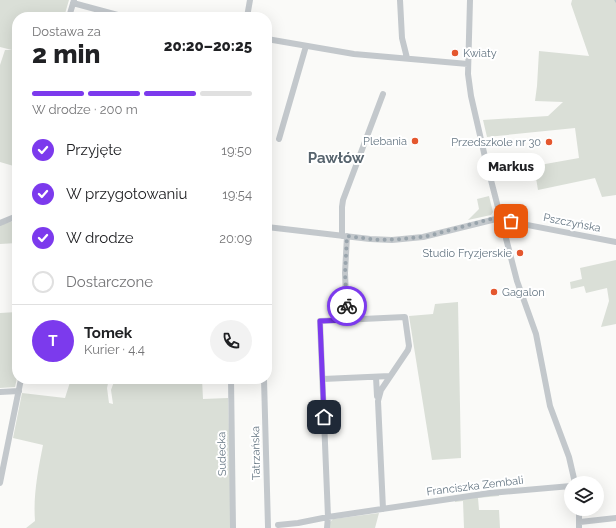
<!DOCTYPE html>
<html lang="pl">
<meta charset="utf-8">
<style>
body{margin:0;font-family:Raleway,sans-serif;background:#f2f2f2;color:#202124;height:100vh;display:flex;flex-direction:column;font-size:15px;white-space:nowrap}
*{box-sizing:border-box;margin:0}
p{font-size:13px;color:#757577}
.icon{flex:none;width:22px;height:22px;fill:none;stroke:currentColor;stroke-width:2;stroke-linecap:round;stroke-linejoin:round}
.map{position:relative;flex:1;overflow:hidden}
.side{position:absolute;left:12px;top:12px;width:260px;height:372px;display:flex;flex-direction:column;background:#fff;border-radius:16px;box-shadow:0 4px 16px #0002}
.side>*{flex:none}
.fabs{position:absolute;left:564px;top:476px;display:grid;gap:8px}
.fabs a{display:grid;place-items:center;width:40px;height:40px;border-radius:50%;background:#fff;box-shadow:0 4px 16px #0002;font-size:20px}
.pin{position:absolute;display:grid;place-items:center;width:34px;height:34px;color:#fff;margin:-17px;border-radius:8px;box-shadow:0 2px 6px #0006}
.courier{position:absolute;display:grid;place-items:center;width:40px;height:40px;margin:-20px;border:3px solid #7c3aed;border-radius:50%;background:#fff;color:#222;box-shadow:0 1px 5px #0007}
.bubble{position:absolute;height:28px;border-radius:14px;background:#fff;box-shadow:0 4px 16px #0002;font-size:13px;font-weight:800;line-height:28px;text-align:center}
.summary em{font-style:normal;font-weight:800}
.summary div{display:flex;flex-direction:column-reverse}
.summary{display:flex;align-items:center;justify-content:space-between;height:68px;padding:0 20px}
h1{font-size:26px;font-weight:800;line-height:30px}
.bar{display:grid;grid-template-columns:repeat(4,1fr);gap:6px 4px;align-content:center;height:48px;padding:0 20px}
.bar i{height:5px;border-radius:3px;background:#e0e0e0}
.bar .current{background:#7c3aed}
.bar p{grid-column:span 4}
.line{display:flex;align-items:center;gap:10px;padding:0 20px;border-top:1px solid #e0e0e0}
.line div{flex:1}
.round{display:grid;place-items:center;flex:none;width:42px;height:42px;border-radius:21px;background:#f2f2f2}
ol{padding:0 20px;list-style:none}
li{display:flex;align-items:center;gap:12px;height:44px}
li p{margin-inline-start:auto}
li .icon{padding:4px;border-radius:50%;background:#7c3aed;color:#fff;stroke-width:4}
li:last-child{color:#757577}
li i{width:22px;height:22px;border:2px solid #e0e0e0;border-radius:50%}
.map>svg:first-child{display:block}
.green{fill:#dadfd7}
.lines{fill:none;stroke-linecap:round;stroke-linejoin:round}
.stream{stroke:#bbc7cb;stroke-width:1.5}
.minor{stroke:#c3c8cc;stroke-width:6}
.done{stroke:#99a4ac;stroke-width:4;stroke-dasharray:0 7.2}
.route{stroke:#7c3aed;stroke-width:5}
.poi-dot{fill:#e4572e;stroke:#fff;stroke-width:1.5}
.labels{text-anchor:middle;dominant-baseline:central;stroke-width:4;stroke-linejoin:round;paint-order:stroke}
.poi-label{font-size:11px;fill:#657683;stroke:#fff;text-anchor:end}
.street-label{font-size:11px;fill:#657683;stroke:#fff}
.district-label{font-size:15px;font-weight:bold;fill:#57646e;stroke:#fff}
</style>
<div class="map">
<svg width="616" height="528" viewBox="0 0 616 528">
<rect width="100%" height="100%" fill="#fafaf8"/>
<path class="green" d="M0,0H69L64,17H17V44L15,51H17V167L0,162V65L5,50H12L0,47Z
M572,0H616V195L602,197L595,178L538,190L534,166L579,158L575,128L487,137L483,120L548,116L563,102L535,101L537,86L539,51L589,56L571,4Z
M489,196L493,212L491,215L468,220L479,209L477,199Z
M17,220V243L0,244V225Z
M616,260V324L601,327L609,301L607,288L586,293L584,286L571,289L570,282L582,279L580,268Z
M458,302L461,458L432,460L409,316L433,314L435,304Z
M17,312V378L15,387L0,388V313Z
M71,379H109L107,388L109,403L113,404L111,390L115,379H202L203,399L228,398L232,528H26L35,521C33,496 38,470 43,445L13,438L22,393L65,398Z
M499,494V496L478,498L479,510H499L500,528H464L463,501L455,502V500Z
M379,513L375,528H329L330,522L333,519Z"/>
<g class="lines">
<path class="stream" d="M615,0L616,2"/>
<path class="minor" d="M400,0L402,38L407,58
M470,0L468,74L471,96L485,157L517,281L536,334L550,406L569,457L575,483
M73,3L125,17
M69,17L74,0
M247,17L250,0
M267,39L354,54L468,64
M279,139L306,46
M0,223L17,216
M267,227L370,239L392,240L423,237L496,219L616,242
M342,236V207L343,200L383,94
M347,236L345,273L347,320
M376,377L377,396
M231,379L233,528
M264,379L268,527
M323,379L390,376
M0,392L19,391
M0,483L21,379
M580,522L616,518
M278,525L298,523L328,517L490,493L571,486
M327,528L328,517L320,321L405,317L409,346L408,350L381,390L378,401L383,509
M579,528V509"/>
</g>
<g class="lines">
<path class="done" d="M347,306L345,274L347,236L379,240L403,239L428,236L491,219L511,221"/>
<path class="route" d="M324,417L320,321L347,320V306"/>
</g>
<g class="poi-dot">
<circle cx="455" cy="53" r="4"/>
<circle cx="415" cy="141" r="4"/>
<circle cx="549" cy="142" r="4"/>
<circle cx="520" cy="253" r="4"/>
<circle cx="494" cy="292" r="4"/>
</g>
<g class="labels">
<g class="poi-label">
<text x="463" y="53" text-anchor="start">Kwiaty</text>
<text x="407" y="141">Plebania</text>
<text x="541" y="142">Przedszkole nr 30</text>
<text x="512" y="253">Studio Fryzjerskie</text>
<text x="502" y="292" text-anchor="start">Gagalon</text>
</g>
<g class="street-label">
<text transform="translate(572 223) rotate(11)">Pszczyńska</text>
<text transform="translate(256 453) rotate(-91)">Tatrzańska</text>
<text transform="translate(222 454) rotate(-91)">Sudecka</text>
<text transform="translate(475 486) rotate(-7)">Franciszka Zembali</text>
</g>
<g class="district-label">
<text x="336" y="158">Pawłów</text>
</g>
</g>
</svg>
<div class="fabs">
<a><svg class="icon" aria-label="layers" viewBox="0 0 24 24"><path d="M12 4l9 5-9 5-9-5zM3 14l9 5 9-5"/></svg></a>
</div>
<div class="pin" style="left:511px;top:221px;background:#ea580c"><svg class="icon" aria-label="bag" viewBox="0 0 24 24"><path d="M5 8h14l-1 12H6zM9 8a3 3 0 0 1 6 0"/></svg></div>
<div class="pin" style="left:324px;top:417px;background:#1f2937"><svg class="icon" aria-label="home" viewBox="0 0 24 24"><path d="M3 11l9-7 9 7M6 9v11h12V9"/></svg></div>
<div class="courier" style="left:347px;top:306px"><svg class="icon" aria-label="bike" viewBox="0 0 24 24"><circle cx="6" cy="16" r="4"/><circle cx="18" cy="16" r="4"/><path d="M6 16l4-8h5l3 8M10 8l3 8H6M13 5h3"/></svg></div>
<div class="bubble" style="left:477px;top:153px;width:68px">Markus</div>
<section class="side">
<div class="summary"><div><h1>2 min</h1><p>Dostawa za</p></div><em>20:20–20:25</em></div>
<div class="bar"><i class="current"></i><i class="current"></i><i class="current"></i><i></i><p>W drodze · 200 m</p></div>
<ol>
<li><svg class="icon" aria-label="check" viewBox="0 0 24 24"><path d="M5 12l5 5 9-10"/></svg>Przyjęte<p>19:50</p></li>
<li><svg class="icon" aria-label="check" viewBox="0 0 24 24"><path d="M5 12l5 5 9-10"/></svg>W przygotowaniu<p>19:54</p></li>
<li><svg class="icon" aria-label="check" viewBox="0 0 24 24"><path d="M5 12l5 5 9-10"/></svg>W drodze<p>20:09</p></li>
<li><i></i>Dostarczone</li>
</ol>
<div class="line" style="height:72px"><b class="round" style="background:#7c3aed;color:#fff">T</b><div><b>Tomek</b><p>Kurier · 4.4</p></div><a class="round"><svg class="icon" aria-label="phone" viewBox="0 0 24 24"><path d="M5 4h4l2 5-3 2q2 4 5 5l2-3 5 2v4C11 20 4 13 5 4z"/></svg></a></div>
</section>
</div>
